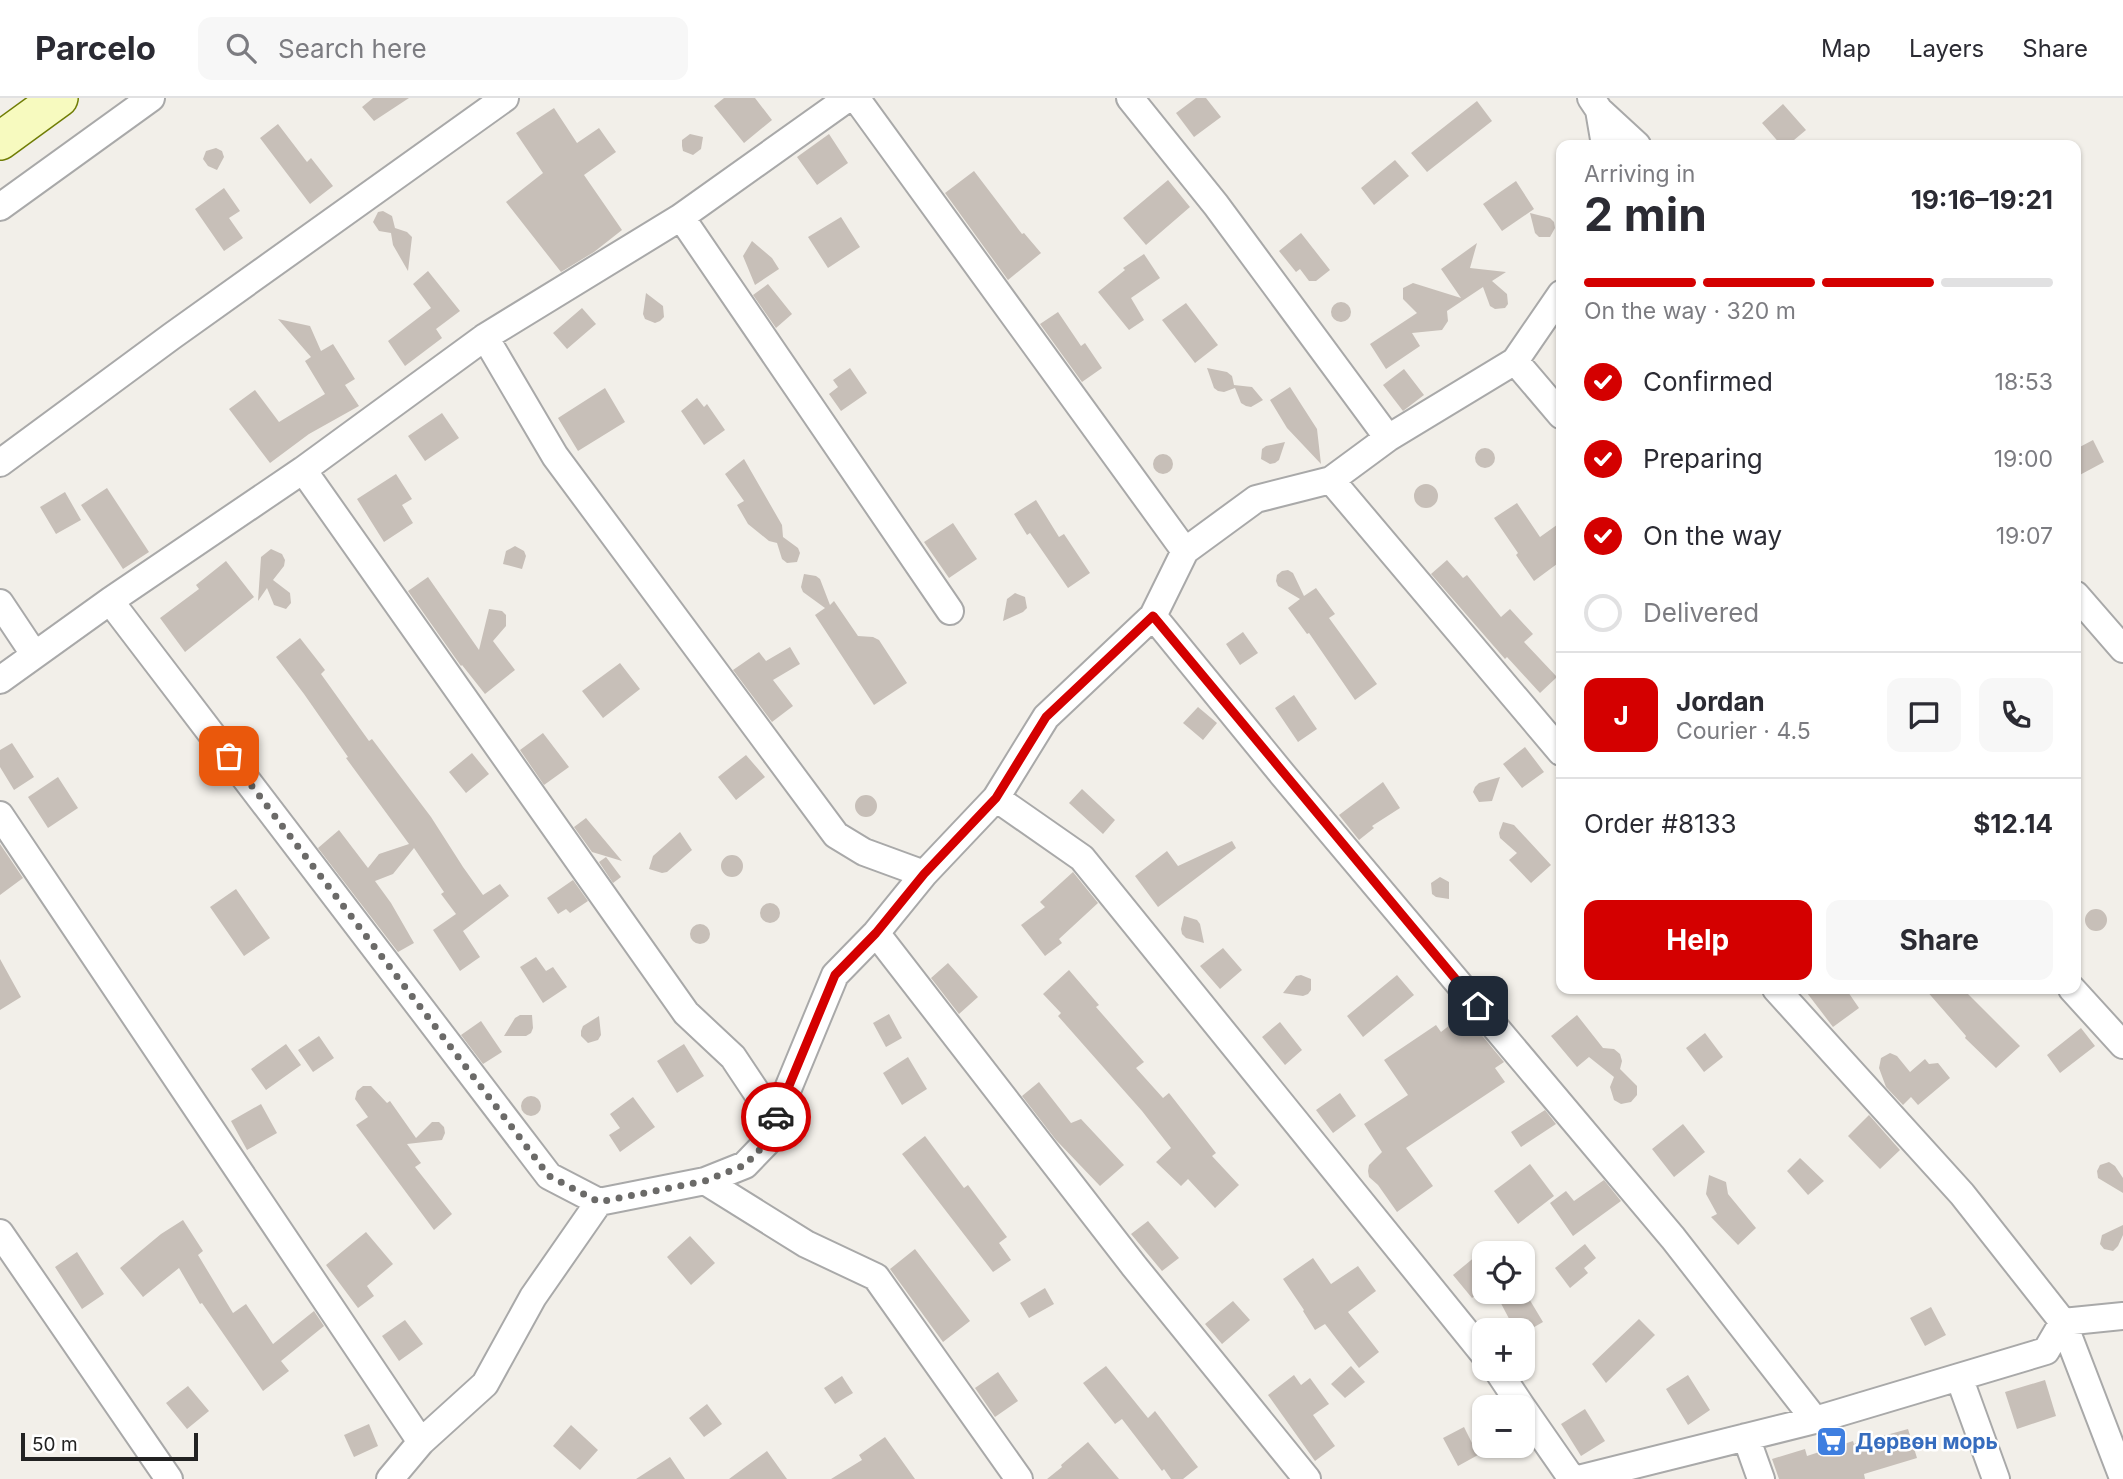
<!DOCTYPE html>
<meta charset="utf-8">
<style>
body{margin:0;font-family:Inter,sans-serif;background:#f7f7f7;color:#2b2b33;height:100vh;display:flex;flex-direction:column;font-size:26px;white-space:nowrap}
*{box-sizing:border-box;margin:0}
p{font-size:23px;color:#7c7c81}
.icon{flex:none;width:38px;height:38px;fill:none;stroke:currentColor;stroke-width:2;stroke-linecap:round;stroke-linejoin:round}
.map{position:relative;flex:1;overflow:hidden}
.panel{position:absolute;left:1556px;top:42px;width:525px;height:854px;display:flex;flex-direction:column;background:#fff;border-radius:14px;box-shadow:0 2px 5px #0004}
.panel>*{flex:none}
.controls{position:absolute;left:1472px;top:1143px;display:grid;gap:14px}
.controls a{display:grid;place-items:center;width:63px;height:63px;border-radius:14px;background:#fff;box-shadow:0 2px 5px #0004;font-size:35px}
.scale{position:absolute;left:21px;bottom:18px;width:177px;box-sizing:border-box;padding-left:7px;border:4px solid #222;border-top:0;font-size:19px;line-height:24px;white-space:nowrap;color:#222;-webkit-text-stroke:5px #fff;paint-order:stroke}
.pin{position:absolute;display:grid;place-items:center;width:60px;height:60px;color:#fff;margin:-30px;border-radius:14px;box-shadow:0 4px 10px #0006}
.courier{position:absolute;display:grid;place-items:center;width:70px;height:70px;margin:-35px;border:5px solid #d40000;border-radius:50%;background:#fff;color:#222;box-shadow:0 2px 9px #0007}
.overview em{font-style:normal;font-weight:700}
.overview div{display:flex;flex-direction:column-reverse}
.overview{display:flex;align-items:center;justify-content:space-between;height:119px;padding:0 28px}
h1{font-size:46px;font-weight:700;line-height:52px}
.bar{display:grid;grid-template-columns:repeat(4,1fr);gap:10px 7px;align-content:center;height:84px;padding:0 28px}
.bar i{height:9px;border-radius:5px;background:#e1e1e2}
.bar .on{background:#d40000}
.bar p{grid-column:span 4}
.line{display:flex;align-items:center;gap:18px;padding:0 28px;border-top:2px solid #e1e1e2}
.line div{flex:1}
.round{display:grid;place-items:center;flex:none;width:74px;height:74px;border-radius:14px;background:#f7f7f7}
ol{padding:0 28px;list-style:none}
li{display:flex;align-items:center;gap:21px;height:77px}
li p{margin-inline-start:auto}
li .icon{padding:7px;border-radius:50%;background:#d40000;color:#fff;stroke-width:4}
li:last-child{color:#7c7c81}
li i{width:38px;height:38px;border:4px solid #e1e1e2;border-radius:50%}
.button{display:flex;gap:14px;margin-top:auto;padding:14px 28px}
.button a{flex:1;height:80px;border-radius:14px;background:#d40000;color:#fff;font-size:28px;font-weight:700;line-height:80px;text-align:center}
.button a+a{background:#f7f7f7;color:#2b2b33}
header{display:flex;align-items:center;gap:42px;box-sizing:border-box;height:98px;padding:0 35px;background:#fff;border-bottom:2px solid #e1e1e2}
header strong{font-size:33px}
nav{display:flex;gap:38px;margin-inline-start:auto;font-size:24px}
.search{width:490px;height:63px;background:#f7f7f7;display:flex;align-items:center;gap:18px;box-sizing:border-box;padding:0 24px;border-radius:14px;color:#7c7c81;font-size:26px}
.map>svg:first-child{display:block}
.building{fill:#c7bfb8}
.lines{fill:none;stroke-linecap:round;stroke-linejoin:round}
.street-casing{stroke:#a9a9a9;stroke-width:30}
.secondary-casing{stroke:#707d05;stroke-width:40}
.street{stroke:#fff;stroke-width:26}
.secondary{stroke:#f7fabf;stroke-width:37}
.done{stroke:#6b6a68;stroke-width:7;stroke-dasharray:0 12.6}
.route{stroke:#d40000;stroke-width:9}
.labels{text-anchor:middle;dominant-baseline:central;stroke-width:5;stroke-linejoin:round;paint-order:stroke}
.shop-label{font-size:21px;font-weight:bold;fill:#366cbe;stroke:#fff;text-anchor:start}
</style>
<header>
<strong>Parcelo</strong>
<div class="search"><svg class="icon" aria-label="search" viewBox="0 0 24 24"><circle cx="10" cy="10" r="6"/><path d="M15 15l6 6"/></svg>Search here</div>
<nav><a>Map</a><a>Layers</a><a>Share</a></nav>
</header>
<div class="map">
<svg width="2123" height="1381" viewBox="0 0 2123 1381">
<rect width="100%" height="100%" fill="#f2efe9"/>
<path class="building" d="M373,0H409L374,23L362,9Z
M724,0H755L772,22L744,45L714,8Z
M1196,0H1206L1221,19L1194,39L1176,15Z
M1477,3L1492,23L1427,74L1411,55Z
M1783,6L1806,32L1788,47H1781L1762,25Z
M554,10L577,45L599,30L616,54L584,77L622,132L594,154L561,174L506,104L543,75L516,35Z
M278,26L307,64L311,60L333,88L310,106L260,40Z
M690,36L703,39L701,51L693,57L683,53L682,48V42Z
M829,36L848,65L817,87L797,59Z
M216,50L222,53L224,59L217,72L208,68L203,61L206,53Z
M1395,62L1409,78L1374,107L1361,90Z
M974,73L1022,136L1024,135L1041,155L1008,182L945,95Z
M1168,82L1190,109L1146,147L1123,120Z
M1516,83L1534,111L1502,133L1483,106Z
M224,90L240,113L229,120L243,140L224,153L195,111Z
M383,113L392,118L395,130L407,134L412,139L408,173L393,147L391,135L379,133L373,124L378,114Z
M1530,115L1550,120L1554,124L1555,130L1550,139H1539L1535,135Z
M841,119L860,149L828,170L808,139Z
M1301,135L1330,172L1316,183H1309L1300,171L1296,174L1279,153Z
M752,143L772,160L779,171L755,187L743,158Z
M1477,145L1470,170L1506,174L1492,183L1507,196L1508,206L1505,210L1495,211L1490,208L1483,189L1447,213L1448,223L1442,232L1412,235L1420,248L1386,271L1370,246L1417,215L1403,201V190L1413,185L1461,200L1441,171Z
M1144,156L1160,180L1131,200L1144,222L1129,232L1098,194L1125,172L1123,170Z
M428,173L460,213L436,231L442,240L405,268L388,243L431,210L413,186Z
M768,186L792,216L776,230L753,197Z
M646,195L663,208L664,219L660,223L655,225L645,221L643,216Z
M1331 214a10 10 0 1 1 20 0a10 10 0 1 1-20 0Z
M1186,205L1218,247L1195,265L1162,222Z
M582,210L596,226L567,251L553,235Z
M1058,214L1081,248L1085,245L1102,270L1082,284L1040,226Z
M278,221L310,228L321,253L333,246L355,281L345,287L359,308L309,336L270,365L229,311L255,292L279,324L325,296L305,263L311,259Z
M850,270L867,295L841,313L829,296L838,289L833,282Z
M1207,270L1227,274L1232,278L1234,287L1252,289L1263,302L1251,309L1246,308L1241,305L1235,290L1224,294L1218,293L1214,290Z
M1404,271L1424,297L1403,313L1383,287Z
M1290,289L1317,331L1321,366L1287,330L1270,302Z
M605,290L625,324L578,353L558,320Z
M697,300L704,309L707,306L725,332L704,347L681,313Z
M442,315L459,340L425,363L408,338Z
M2093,342L2104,364L2076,379V351Z
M1285,344L1279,362L1275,365L1270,366L1261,361L1262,351L1266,348Z
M1475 360a10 10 0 1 1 20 0a10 10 0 1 1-20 0Z
M1153 366a10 10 0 1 1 20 0a10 10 0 1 1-20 0Z
M744,361L782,427L783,439L798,450L800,455L797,464L787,465L782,461L777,445L769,443L748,426L737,407L744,403L725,376Z
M396,376L412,401L402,407L413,425L384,444L357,401Z
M1414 398a12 12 0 1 1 24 0a12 12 0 1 1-24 0Z
M107,390L149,454L123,471L81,407Z
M65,394L81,422L56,436L40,409Z
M1036,402L1059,439L1064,436L1090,475L1068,490L1030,435L1027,437L1014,416Z
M1517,405L1540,439L1561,424V463L1534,483L1516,457L1518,455L1494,420Z
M953,425L977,461L949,480L924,444Z
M515,448L524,453L526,458L522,471L503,466L506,453Z
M271,451L282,456L285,462L284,468L273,482L290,495L291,505L286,511L274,507L267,490L258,503L261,459Z
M1447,462L1463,480L1467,477L1501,519L1510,511L1533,536L1524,544L1557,579L1540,595L1507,559L1505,561L1431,476Z
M226,463L254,499L185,554L160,520L199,491L196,487Z
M1288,472L1293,475L1304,498L1316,490L1335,516L1329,520L1377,586L1355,602L1309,535L1307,536L1288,510L1300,501L1278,488L1276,483L1277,477L1282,473Z
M804,476L816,478L820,481L830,507L834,503L858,538L873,539L879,542L907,585L874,607L815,517L825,510L803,494L801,489Z
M428,479L479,552L489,511L502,513L506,517V528L493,543L515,572L485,596L462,567L461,568L408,493Z
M1015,495L1025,499L1027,510L1023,514L1003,523L1007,501Z
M1243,534L1258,555L1240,567L1226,546Z
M300,540L325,572L321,576L369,643L372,641L431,719L463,769L483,797L500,786L509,798L463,833L480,859L460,873L433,832L456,816L441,796L444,794L414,750L393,776L375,783L391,805L414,845L398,854L318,750L339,732L368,770L379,756L409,746L346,660L348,659L304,596L276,559Z
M790,549L800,566L773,582L793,608L772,624L733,572L759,554L766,563Z
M620,565L640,591L603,620L582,593Z
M1294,597L1317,631L1298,644L1275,610Z
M1198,609L1217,625L1203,642L1183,625Z
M543,635L569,669L544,687L520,652Z
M12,645L34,679L14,692L0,669V652Z
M1525,649L1544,674L1522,690L1503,666Z
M472,655L489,676L466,695L449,674Z
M746,657L765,679L736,702L718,679Z
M58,679L78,710L48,730L28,699Z
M1500,679L1492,703L1479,704L1473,694L1475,689L1479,685Z
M1383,684L1400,710L1372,728L1374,730L1359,742L1339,717Z
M1082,691L1115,722L1103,736L1069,705Z
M855 708a11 11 0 1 1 22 0a11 11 0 1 1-22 0Z
M586,720L622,763L592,754L574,729Z
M1503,724L1514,727L1551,767L1531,785L1509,762L1517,755L1500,740L1499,735Z
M680,734L692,752L667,774L662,775L649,771L653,758Z
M1232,743L1236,750L1158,809L1135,778L1167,753L1178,768Z
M0,746L23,780L0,797Z
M721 768a11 11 0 1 1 22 0a11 11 0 1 1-22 0Z
M606,759L621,779L613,785L599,764Z
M1073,774L1098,805L1059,841L1062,845L1045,858L1021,827L1045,809L1040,804Z
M1440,779L1449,784V801L1436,799L1432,796L1431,785Z
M573,782L588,803L570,815L566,811L558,816L547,800Z
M236,791L270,840L244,858L210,809Z
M760 815a10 10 0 1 1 20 0a10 10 0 1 1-20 0Z
M2085 822a11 11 0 1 1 22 0a11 11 0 1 1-22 0Z
M1184,818L1197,822L1200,826L1204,845L1186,840L1182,836L1181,831Z
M690 836a10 10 0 1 1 20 0a10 10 0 1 1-20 0Z
M1223,850L1242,872L1220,891L1200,868Z
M536,859L546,873L553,869L567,889L543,905L520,869Z
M0,861L21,899L0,912Z
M948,865L978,899L959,916L931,880Z
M1069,872L1099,907L1096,909L1144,964L1136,970L1163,1000L1169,995L1216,1055L1212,1058L1239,1087L1215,1110L1188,1081L1181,1088L1156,1064L1171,1050L1142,1013L1058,918L1061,915L1043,896Z
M1301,877L1311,881V892L1308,896L1303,898L1283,895L1296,878Z
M1397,877L1414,897L1363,939L1347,918Z
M1804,891H1846L1859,910L1833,929Z
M1925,891H1963L2020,948L1996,970L1965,940L1966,938Z
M889,916L902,940L886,949L873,925Z
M1464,916L1504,964L1495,970L1505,984L1406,1050L1433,1088L1397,1114L1378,1087L1369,1079L1368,1073L1369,1067L1382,1054L1364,1026L1408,997L1384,962L1436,927L1441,934Z
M520,917H532L533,930L531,935L526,938H504L515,920Z
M1577,917L1603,950L1614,951L1620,956L1622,963L1620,971L1637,988V997L1631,1004L1621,1006L1614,1002L1610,989L1614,979L1589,959L1577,969L1551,938Z
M599,918L601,937L598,942L588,945L581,938V933L583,928Z
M481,923L502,954L483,966L461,937Z
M1280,924L1302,952L1285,967L1262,939Z
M2081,930L2095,948L2060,975L2047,957Z
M1705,935L1723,959L1704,974L1686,950Z
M319,938L334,960L313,974L298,952Z
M286,946L301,967L266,992L251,971Z
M684,946L704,978L677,995L657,963Z
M1890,955L1897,958L1910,974L1925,961L1929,966L1938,965L1950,980L1918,1007L1911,999L1903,1007L1886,989L1879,970L1881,960Z
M908,959L927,991L902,1007L883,975Z
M1039,984L1071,1025L1081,1021L1124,1067L1100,1088L1056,1042L1022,998Z
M363,988H371L387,1005L390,1003L416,1040L432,1024H439L444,1029L445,1035L442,1042L407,1046L421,1065L415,1069L452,1116L434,1132L356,1027L368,1019L355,1001L357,993Z
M1340,995L1356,1018L1333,1035L1316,1012Z
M521 1008a10 10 0 1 1 20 0a10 10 0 1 1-20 0Z
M633,999L655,1029L620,1054L609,1037L620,1030L610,1016Z
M261,1006L277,1035L247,1052L231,1023Z
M1545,1012L1556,1026L1521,1049L1511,1034Z
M1869,1017L1900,1052L1880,1071L1848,1038Z
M1683,1026L1705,1054L1674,1079L1652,1051Z
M925,1038L964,1090L968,1087L1007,1139L999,1145L1011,1162L993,1174L902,1056Z
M1800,1060L1824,1083L1808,1097L1787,1073Z
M2109,1064L2115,1068L2123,1080V1095L2098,1080L2097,1073L2100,1067Z
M1530,1066L1554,1098L1518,1126L1494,1093Z
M1709,1077L1726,1084L1728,1096L1756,1130L1738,1147L1711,1119L1717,1116L1706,1096Z
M1604,1082L1621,1103L1573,1138L1550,1105L1566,1093L1574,1103Z
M183,1122L203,1153L198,1157L233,1215L246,1206L273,1246L314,1213L324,1228L281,1263L289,1273L263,1293L202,1205L200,1206L179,1170L143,1199L120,1170L161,1136Z
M1148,1123L1179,1160L1162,1173L1131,1136Z
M2123,1127V1137L2118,1148L2113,1153L2104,1151L2100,1146L2102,1137Z
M366,1134L393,1166L367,1188L374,1198L358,1210L326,1167Z
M690,1138L715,1165L691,1187L667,1159Z
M1585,1146L1596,1160L1584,1170L1588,1175L1570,1190L1555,1170Z
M915,1151L970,1223L943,1244L890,1171Z
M77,1154L104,1196L82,1211L55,1169Z
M1476,1158L1484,1168V1191L1472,1200L1453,1177Z
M1313,1160L1331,1186L1358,1168L1376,1193L1348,1214L1379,1254L1359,1270L1325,1226L1315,1232L1303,1213L1304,1212L1283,1181Z
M1045,1190L1054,1206L1029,1220L1020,1205Z
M1495,1194H1525L1543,1224L1529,1232H1515Z
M1233,1203L1250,1222L1222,1246L1205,1226Z
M1931,1209L1946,1237L1925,1248L1910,1220Z
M1639,1221L1655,1237L1606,1285L1592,1266Z
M405,1222L423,1246L399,1263L382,1238Z
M1106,1268L1148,1320L1155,1313L1198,1369L1183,1381H1171L1164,1371L1162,1373L1122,1321L1115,1326L1083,1285Z
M1351,1268L1365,1284L1345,1300L1331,1286Z
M998,1274L1018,1303L995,1319L975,1290Z
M1294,1277L1301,1287L1310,1280L1329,1306L1313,1317L1335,1348L1315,1363L1268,1297Z
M1688,1277L1710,1312L1688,1327L1666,1291Z
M842,1278L853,1295L835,1306L824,1290Z
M2045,1282L2056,1318L2017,1331L2005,1294Z
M188,1288L209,1313L187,1331L166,1305Z
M707,1306L722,1326L704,1339L689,1320Z
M1585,1311L1605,1343L1581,1358L1561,1326Z
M369,1326L378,1348L354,1359L344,1337Z
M571,1327L598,1352L580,1372L553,1348Z
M1464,1329L1478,1357L1458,1368L1443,1340Z
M1908,1331L1917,1360L1864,1376L1865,1381H1779L1772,1361L1805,1351L1807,1358L1853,1343L1854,1346Z
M885,1339L915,1381H831L862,1362L859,1357Z
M1088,1344L1119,1381H1047L1062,1369L1061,1367Z
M767,1353L787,1381H729Z
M670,1359L685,1381H636Z"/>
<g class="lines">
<defs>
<path id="street" d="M856,0L1185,453
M1130,0L1216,107L1388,340
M1591,0L1599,12L1637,47
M1599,12L1605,47
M0,109L151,0
M681,119L950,513
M485,239L555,358L836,737L864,754L924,776
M1515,263L1561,317
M0,365L172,238L505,0
M1331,382L1561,654
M2076,497L2123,551
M110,503L549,1078L599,1104L705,1083L745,1067L772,1039L775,1022L733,959L686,915L303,372
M0,505L34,556
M1153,518L1283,677L1673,1140L1815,1322
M0,582L110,503L303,372L485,239L681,119L848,0
M996,700L1082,760L1484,1256
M0,717L421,1344
M876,835L1134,1168L1307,1381
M1776,891L1962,1096L2063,1224L2123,1380
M2072,891L2123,947
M775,1022L835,877L876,835L924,776L996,700L1046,619L1153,518L1185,453L1256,401L1331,382L1388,340L1515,263L1561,196
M705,1083L806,1146L876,1179L1019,1381
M0,1135L169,1381
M1496,1270L1522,1309
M1959,1279L1996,1381
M1522,1309L1572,1381
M1746,1339L1761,1381
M390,1381L421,1344L485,1286L533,1199L599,1104
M1578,1381L1815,1322L2046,1253L2063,1224L2123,1218"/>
<path id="secondary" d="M0,43L59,0"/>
</defs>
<use href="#street" class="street-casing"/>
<use href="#secondary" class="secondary-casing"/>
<use href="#street" class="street"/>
<use href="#secondary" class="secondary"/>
</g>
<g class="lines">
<path class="done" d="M229,658L549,1078L599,1104L705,1083L745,1067L772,1039L776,1019"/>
<path class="route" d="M776,1019L835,877L876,835L924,776L996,700L1046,619L1153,518L1478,908"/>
</g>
<defs>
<symbol id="supermarket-square" viewBox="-11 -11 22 22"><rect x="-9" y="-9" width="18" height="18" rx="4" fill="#3f7fe0" stroke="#fff"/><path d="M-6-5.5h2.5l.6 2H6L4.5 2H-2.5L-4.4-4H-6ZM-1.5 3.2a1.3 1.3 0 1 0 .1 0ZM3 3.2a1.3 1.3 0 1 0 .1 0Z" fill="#fff"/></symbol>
</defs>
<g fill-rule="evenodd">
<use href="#supermarket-square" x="1814" y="1326" width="35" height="35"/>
</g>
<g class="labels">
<g class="shop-label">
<text x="1855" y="1343">Дөрвөн морь</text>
</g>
</g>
</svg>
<div class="controls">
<a><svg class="icon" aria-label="locate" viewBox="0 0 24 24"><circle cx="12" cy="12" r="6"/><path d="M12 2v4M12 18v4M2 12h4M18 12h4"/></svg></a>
<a>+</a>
<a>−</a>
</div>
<div class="scale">50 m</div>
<div class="pin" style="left:229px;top:658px;background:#ea580c"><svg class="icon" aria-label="bag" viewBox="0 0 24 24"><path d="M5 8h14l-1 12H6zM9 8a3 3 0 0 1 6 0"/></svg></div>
<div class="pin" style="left:1478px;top:908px;background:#1f2937"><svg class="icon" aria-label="home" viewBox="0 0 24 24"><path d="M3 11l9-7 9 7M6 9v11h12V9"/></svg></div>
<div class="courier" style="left:776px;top:1019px"><svg class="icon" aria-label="car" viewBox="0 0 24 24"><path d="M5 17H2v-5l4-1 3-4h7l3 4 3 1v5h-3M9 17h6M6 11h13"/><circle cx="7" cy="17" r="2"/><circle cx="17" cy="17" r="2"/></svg></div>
<section class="panel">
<div class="overview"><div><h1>2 min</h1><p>Arriving in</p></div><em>19:16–19:21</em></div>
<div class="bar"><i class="on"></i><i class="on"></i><i class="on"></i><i></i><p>On the way · 320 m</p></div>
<ol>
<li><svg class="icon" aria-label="check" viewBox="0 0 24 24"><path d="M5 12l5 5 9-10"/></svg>Confirmed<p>18:53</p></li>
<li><svg class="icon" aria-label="check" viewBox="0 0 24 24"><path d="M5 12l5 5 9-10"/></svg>Preparing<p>19:00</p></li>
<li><svg class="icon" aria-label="check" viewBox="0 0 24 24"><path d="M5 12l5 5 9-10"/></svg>On the way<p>19:07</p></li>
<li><i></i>Delivered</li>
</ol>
<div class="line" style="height:126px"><b class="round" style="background:#d40000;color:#fff">J</b><div><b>Jordan</b><p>Courier · 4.5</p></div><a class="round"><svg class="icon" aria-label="chat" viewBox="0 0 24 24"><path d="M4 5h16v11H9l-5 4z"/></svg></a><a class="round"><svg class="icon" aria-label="phone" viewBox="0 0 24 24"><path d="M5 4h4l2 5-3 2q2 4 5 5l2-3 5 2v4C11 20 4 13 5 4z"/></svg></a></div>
<div class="line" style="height:91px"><div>Order #8133</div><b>$12.14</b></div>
<div class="button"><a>Help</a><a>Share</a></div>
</section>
</div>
